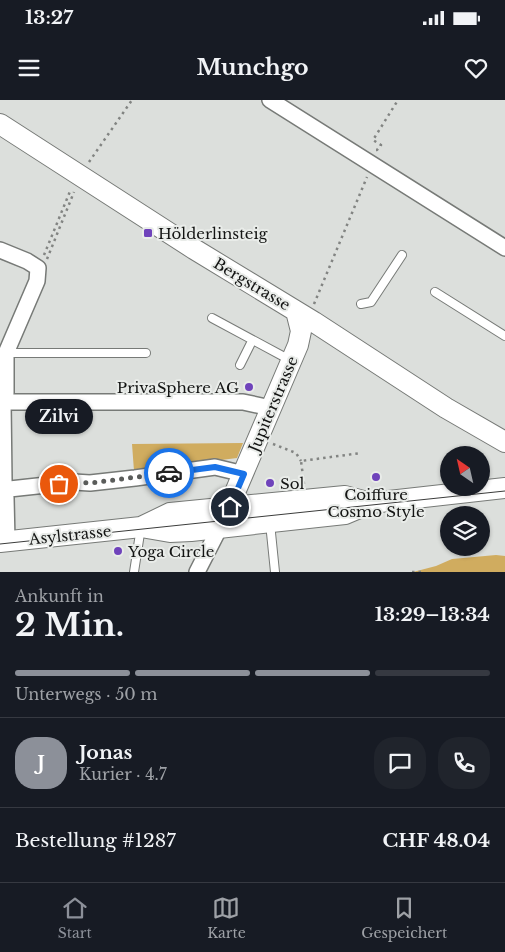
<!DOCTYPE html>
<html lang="de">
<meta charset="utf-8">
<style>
body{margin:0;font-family:"Libre Baskerville",serif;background:#20242c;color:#f1f3f6;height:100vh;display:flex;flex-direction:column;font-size:19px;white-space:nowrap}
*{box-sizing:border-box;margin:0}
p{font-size:16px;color:#9ea1a6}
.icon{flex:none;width:28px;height:28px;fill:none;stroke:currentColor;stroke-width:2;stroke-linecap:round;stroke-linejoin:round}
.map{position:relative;height:472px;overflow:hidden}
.side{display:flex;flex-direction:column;background:#171b24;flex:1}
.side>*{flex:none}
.needle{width:32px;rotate:326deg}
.controls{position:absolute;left:440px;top:346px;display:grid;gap:10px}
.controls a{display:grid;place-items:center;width:50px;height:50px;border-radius:50%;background:#171b24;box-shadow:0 1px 4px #0004;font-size:25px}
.pin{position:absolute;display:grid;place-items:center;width:42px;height:42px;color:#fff;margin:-21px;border:2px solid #fff;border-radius:50%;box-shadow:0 1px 5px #0007}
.courier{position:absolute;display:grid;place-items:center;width:50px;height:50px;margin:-25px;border:4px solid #1a73e8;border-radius:50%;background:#fff;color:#222;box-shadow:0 1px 6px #0007}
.bubble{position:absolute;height:35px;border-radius:18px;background:#171b24;box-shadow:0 1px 4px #0004;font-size:16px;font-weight:800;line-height:35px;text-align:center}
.headline em{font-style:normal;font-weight:800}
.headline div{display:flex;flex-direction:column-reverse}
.headline{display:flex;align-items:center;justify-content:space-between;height:85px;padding:0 15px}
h1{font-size:32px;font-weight:800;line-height:38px}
.bar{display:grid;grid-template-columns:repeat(4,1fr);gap:8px 5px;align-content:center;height:60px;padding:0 15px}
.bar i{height:6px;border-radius:4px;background:#363941}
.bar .current{background:#8c9099}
.bar p{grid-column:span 4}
.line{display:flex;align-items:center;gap:12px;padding:0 15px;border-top:1px solid #363941}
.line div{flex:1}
.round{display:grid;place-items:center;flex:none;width:52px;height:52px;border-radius:20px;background:#20242c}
.status{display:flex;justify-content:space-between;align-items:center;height:35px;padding:0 25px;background:#171b24;direction:ltr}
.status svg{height:14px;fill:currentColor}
header{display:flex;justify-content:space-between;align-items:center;height:65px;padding:0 15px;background:#171b24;font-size:22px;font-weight:800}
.menu{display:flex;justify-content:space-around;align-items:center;height:70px;border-top:1px solid #363941;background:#171b24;font-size:14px;color:#9ea1a6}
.menu a{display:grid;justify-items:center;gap:2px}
.menu .current{color:#8c9099}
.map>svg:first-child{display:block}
.green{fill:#d0ac5f}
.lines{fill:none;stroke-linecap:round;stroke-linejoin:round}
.lane-casing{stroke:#777a77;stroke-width:10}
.street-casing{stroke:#777a77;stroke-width:18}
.secondary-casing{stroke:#777a77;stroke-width:22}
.path{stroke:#828482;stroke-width:2.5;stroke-dasharray:2.5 4;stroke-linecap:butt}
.lane{stroke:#fff;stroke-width:8}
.street{stroke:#fff;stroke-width:15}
.secondary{stroke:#fff;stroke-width:20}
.tram{stroke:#3b3c3b;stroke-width:1}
.done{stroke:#5a5c5a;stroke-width:5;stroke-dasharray:0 9}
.route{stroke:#1a73e8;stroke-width:6}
.poi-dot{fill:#6f43bb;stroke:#e9ece9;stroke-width:2}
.labels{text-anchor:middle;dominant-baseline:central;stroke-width:4;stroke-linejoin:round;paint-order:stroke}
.poi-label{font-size:15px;fill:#141514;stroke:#e9ece9;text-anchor:start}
.street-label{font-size:15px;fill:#141514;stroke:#e9ece9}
</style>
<div class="status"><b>13:27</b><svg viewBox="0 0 49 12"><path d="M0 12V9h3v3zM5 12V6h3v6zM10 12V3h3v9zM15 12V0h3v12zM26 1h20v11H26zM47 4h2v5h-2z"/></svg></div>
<header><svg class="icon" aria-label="menu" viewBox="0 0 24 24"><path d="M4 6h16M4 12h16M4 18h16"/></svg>Munchgo<svg class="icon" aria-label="heart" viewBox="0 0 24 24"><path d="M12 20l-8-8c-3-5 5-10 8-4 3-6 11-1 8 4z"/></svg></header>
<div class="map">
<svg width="505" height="472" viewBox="0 0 505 472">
<rect width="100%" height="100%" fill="#dcdfdc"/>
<path class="green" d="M243,343L237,358L134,371L132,344Z
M496,455L505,456V472H413L436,466L452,459Z"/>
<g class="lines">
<defs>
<path id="lane" d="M435,192L505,236
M361,204L371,202L402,155
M212,218L290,260
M6,253H146
M240,265L252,241
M270,423L275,472
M134,472L141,427"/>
<path id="street" d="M270,0L505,148
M0,150L27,161L38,168L37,181L6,253V293L3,302L4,381L6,398L7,441
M0,302H243L271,308
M0,390L74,382L90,383L135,378L215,367L244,374
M197,472L220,427"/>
<path id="secondary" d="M0,24L194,149L314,222L446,308L505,342
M224,418L298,245L301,231L296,211
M141,427L170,413L345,396L371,403
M0,442L141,427L170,432L191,431L345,414L371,403L505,388"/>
</defs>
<use href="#lane" class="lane-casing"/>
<use href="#street" class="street-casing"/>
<use href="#secondary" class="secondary-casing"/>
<path class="path" d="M376,50H377L381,45L373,40L398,0
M89,62L132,0
M44,155L71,89
M47,159L74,92
M314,204L367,77
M273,344L296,353L301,361
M304,384L301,361L361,353
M412,472H422"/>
<use href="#lane" class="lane"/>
<use href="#street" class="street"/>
<use href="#secondary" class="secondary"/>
<path class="tram" d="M0,444L505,391"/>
</g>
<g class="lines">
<path class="done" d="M59,384L74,382L90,383L169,373"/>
<path class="route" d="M169,373L215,367L244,374L230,407"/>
</g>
<g class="poi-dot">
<rect x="143" y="128" width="10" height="10" rx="2.5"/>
<circle cx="249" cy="287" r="5"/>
<circle cx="376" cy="377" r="5"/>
<circle cx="270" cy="383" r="5"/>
<circle cx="118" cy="451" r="5"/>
</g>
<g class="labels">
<g class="poi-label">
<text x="158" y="133">Hölderlinsteig</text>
<text x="239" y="287" text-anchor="end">PrivaSphere AG</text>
<text x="280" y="383">Sol</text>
<text x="376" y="394" text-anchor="middle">Coiffure<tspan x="376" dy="17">Cosmo Style</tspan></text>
<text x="128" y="451">Yoga Circle</text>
</g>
<g class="street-label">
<text transform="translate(252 184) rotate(31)">Bergstrasse</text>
<text transform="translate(273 304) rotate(-67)">Jupiterstrasse</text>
<text transform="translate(70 435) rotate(-6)">Asylstrasse</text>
</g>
</g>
</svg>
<div class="controls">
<a><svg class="needle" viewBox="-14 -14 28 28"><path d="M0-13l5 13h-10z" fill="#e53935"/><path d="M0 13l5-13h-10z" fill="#9ea1a6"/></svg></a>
<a><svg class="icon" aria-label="layers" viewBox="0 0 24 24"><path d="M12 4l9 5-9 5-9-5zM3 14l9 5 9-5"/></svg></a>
</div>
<div class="pin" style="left:59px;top:384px;background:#ea580c"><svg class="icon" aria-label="bag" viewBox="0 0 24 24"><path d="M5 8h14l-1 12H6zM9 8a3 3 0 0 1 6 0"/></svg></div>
<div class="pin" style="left:230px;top:407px;background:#1f2937"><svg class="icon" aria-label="home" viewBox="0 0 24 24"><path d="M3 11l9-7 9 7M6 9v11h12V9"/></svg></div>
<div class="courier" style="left:169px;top:373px"><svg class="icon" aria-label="car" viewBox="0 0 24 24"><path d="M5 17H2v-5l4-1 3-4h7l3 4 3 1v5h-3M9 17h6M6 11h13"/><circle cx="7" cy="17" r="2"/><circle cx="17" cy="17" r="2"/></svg></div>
<div class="bubble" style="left:25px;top:299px;width:68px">Zilvi</div>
</div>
<section class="side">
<div class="headline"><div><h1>2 Min.</h1><p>Ankunft in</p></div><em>13:29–13:34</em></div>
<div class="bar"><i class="current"></i><i class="current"></i><i class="current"></i><i></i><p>Unterwegs · 50 m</p></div>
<div class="line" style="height:90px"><b class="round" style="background:#8c9099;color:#fff">J</b><div><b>Jonas</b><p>Kurier · 4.7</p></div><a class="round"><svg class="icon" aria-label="chat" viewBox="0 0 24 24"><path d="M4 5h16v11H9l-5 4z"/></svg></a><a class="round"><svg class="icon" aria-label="phone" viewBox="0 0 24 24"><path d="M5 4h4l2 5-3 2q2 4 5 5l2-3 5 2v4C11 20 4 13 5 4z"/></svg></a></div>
<div class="line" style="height:65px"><div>Bestellung #1287</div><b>CHF 48.04</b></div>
</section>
<nav class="menu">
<a class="current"><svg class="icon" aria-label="home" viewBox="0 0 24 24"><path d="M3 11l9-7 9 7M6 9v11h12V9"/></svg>Start</a>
<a><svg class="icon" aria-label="map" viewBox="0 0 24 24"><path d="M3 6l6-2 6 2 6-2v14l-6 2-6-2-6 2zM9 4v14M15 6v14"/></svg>Karte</a>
<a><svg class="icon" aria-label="saved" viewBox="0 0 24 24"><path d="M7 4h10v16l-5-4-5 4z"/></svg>Gespeichert</a>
</nav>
